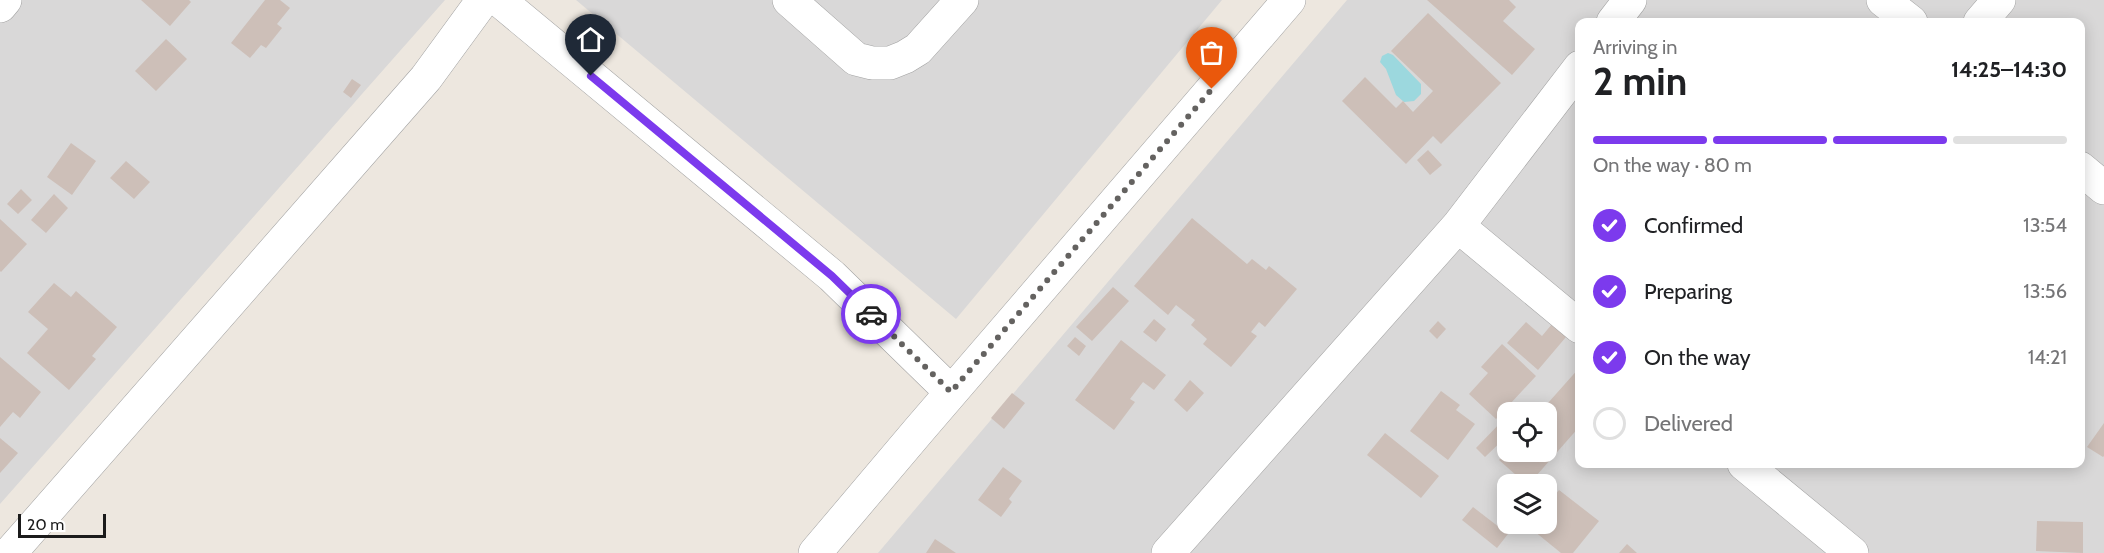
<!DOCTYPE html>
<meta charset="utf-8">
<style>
body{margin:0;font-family:Cabin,sans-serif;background:#f2f2f2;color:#202124;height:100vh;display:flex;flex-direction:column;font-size:22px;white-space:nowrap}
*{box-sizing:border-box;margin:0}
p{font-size:20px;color:#757577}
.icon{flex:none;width:33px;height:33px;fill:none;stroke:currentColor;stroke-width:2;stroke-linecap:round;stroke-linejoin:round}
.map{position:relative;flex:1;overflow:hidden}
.drawer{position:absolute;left:1575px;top:18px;width:510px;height:450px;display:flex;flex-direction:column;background:#fff;border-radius:12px;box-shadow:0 3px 15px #0003}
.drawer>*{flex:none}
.tools{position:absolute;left:1497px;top:402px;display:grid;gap:12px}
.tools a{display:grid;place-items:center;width:60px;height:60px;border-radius:12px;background:#fff;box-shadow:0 3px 15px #0003;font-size:30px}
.scale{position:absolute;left:18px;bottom:15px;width:88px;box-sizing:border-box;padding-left:6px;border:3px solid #1b1b1b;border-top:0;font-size:16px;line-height:21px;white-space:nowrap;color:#1b1b1b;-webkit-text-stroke:4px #fff;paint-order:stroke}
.pin{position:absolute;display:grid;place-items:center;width:51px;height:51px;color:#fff;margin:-62px -26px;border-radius:50% 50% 50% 0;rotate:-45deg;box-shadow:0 0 6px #0007}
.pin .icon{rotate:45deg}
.courier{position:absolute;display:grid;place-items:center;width:60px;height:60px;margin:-30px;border:4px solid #7c3aed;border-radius:50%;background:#fff;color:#222;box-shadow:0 2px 8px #0007}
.overview em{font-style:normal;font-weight:700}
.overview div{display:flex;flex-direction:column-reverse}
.overview{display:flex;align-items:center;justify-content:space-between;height:102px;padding:0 18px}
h1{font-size:39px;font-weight:700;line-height:45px}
.bar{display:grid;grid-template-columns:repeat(4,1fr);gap:9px 6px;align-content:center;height:72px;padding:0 18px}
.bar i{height:8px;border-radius:4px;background:#e0e0e0}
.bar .active{background:#7c3aed}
.bar p{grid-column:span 4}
ol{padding:0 18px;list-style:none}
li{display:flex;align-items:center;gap:18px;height:66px}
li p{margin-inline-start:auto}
li .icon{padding:6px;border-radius:50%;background:#7c3aed;color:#fff;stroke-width:4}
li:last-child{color:#757577}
li i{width:33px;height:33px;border:3px solid #e0e0e0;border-radius:50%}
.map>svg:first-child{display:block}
.residential{fill:#d9d8d8;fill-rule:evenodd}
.water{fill:#9cd8de}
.building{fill:#cdbfb8}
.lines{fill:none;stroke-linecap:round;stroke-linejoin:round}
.minor-casing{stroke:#a2a2a2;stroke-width:34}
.minor{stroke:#fff;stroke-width:33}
.done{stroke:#646260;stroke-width:6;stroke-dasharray:0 10.8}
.route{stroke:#7c3aed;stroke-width:8}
</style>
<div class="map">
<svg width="2104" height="553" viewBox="0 0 2104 553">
<rect width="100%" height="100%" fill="#ede7df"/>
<path class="residential" d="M0,0H445L0,504Z
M576,0H1222L956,319Z
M1347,0H2104V553H878ZM1580,22H2080V464H1580ZM1508,412H1546V452H1508ZM1508,484H1546V524H1508Z"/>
<path class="water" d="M1388,53L1393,55L1421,84V94L1414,101L1404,102L1396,95L1386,69L1380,62L1382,56Z"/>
<path class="building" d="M141,0H189L191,2L170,26Z
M265,0H280L290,8L277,24L282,28L266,48L261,45L250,58L231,43Z
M1427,0H1509L1516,7L1503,21L1535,49L1512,75Z
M1428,13L1501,83L1441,144L1433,136L1406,164L1342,101L1365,77L1396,108L1403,101L1413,112L1433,91L1391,51Z
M166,39L187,59L156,91L135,71Z
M352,79L361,85L351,98L343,92Z
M71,143L96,161L72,195L47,177Z
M1428,150L1442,165L1430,175L1417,160Z
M126,161L150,182L134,199L110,178Z
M21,189L32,200L18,214L7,204Z
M54,194L68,208L46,233L31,220Z
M1192,218L1247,264L1252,259L1266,270L1269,266L1297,289L1265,327L1259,322L1251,332L1257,336L1231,367L1203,344L1207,339L1191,325L1195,320L1176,305L1168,315L1134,286Z
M0,219L27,244L1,272L0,271Z
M54,283L71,297L76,291L117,327L92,356L96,359L69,390L27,353L48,329L28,312Z
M1113,287L1129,301L1092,341L1076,327Z
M1154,319L1166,329L1156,342L1143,332Z
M1438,321L1446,329L1437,339L1429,331Z
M1526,322L1542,336L1552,324L1566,337L1538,370L1507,343Z
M1075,337L1086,346L1079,356L1067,346Z
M1121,340L1166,375L1154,390L1143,382L1130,399L1135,402L1114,430L1075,400Z
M1502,344L1536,376L1496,419L1469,394L1488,373L1481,367Z
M0,357L41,392L20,418L13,412L0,427Z
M1580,367V426L1529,484H1526L1499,460L1506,452H1546V412H1540Z
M1190,380L1204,393L1187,412L1174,400Z
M1441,391L1460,405L1456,410L1475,424L1448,460L1410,431Z
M1012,393L1025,403L1004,429L991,418Z
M1504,419L1508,422V435L1485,457L1476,448Z
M2104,423V456L2103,457L2087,447Z
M1385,433L1439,476L1421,498L1367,455Z
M0,438L18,453L0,473Z
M1003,467L1022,481L1009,499L1012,502L1001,517L978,500Z
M1559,490L1599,521L1573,553H1561L1529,527L1532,524H1546V505Z
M1473,507L1508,534L1497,548L1462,520Z
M2037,521L2083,522V553L2036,551Z
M935,539L956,553H926Z
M1627,544L1637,553H1619Z"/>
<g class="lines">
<defs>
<path id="minor" d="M499,0L832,276L951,392
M789,0L856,59L872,63H890L905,57L918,49L962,0
M1883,0L1911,22
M0,6L5,0
M1613,22L1630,0
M1980,22L1999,0
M2080,168L2104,188
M1458,226L1580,327
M1744,464L1852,553
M10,553L426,78L483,0
M815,553L919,430L1289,0
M1168,553L1458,226L1580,67"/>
</defs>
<use href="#minor" class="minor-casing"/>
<use href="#minor" class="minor"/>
</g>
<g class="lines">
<path class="done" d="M871,314L951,392L1212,89"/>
<path class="route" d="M591,76L832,276L871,314"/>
</g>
</svg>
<div class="tools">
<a><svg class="icon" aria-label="locate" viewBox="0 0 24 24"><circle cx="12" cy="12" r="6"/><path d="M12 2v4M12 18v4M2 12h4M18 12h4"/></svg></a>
<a><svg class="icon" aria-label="layers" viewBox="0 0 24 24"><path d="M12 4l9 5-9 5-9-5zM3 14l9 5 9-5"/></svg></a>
</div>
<div class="scale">20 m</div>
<div class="pin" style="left:1212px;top:89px;background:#ea580c"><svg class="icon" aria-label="bag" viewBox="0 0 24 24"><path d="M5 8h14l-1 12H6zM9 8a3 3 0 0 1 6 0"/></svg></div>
<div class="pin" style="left:591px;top:76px;background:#1f2937"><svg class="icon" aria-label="home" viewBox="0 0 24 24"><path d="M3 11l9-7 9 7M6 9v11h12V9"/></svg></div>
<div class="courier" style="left:871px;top:314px"><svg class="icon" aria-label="car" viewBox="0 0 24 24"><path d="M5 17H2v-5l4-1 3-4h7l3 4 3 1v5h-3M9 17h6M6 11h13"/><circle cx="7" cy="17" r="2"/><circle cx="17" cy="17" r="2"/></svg></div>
<section class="drawer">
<div class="overview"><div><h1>2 min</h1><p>Arriving in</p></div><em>14:25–14:30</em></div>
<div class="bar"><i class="active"></i><i class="active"></i><i class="active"></i><i></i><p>On the way · 80 m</p></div>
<ol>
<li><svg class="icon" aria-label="check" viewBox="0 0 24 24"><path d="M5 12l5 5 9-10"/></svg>Confirmed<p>13:54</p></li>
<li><svg class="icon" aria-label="check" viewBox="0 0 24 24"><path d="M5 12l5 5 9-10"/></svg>Preparing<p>13:56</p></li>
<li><svg class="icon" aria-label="check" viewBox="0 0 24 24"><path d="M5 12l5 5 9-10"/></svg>On the way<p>14:21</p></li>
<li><i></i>Delivered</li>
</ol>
</section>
</div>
